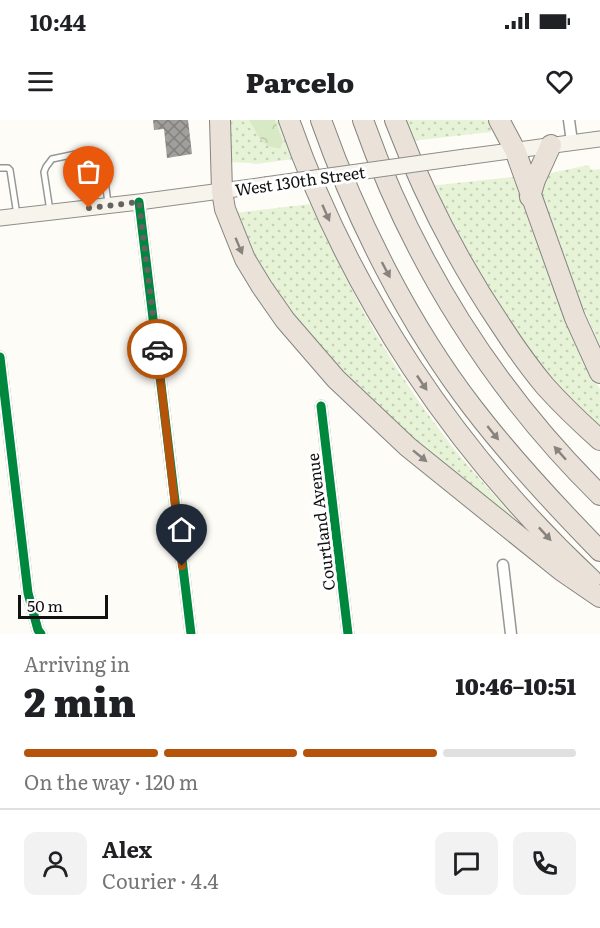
<!DOCTYPE html>
<meta charset="utf-8">
<style>
body{margin:0;font-family:Literata,serif;background:#f2f2f2;color:#202124;height:100vh;display:flex;flex-direction:column;font-size:22px;white-space:nowrap}
*{box-sizing:border-box;margin:0}
p{font-size:20px;color:#757577}
.icon{flex:none;width:33px;height:33px;fill:none;stroke:currentColor;stroke-width:2;stroke-linecap:round;stroke-linejoin:round}
.map{position:relative;height:514px;overflow:hidden}
.drawer{display:flex;flex-direction:column;background:#fff;flex:1}
.drawer>*{flex:none}
.scale{position:absolute;left:18px;bottom:15px;width:90px;box-sizing:border-box;padding-left:6px;border:3px solid #111;border-top:0;font-size:16px;line-height:21px;white-space:nowrap;color:#111;-webkit-text-stroke:4px #fff;paint-order:stroke}
.pin{position:absolute;display:grid;place-items:center;width:51px;height:51px;color:#fff;margin:-62px -26px;border-radius:50% 50% 50% 0;rotate:-45deg;box-shadow:0 0 6px #0007}
.pin .icon{rotate:45deg}
.courier{position:absolute;display:grid;place-items:center;width:60px;height:60px;margin:-30px;border:4px solid #b45309;border-radius:50%;background:#fff;color:#222;box-shadow:0 2px 8px #0007}
.head em{font-style:normal;font-weight:800}
.head div{display:flex;flex-direction:column-reverse}
.head{display:flex;align-items:center;justify-content:space-between;height:102px;padding:0 24px}
h1{font-size:39px;font-weight:800;line-height:45px}
.bar{display:grid;grid-template-columns:repeat(4,1fr);gap:9px 6px;align-content:center;height:72px;padding:0 24px}
.bar i{height:8px;border-radius:4px;background:#e0e0e0}
.bar .active{background:#b45309}
.bar p{grid-column:span 4}
.line{display:flex;align-items:center;gap:15px;padding:0 24px;border-top:2px solid #e0e0e0}
.line div{flex:1}
.round{display:grid;place-items:center;flex:none;width:63px;height:63px;border-radius:12px;background:#f2f2f2}
.status{display:flex;justify-content:space-between;align-items:center;height:42px;padding:0 30px;background:#fff;direction:ltr}
.status svg{height:16px;fill:currentColor}
header{display:flex;justify-content:space-between;align-items:center;height:78px;padding:0 24px;background:#fff;font-size:27px;font-weight:800}
.map>svg:first-child{display:block}
.green{fill:url(#green-dots)}
.forest{fill:url(#forest-crowns)}
.building{fill:url(#building-cross-hatch)}
.lines{fill:none;stroke-linecap:round;stroke-linejoin:round}
.lane-casing{stroke:#979795;stroke-width:8}
.street-casing{stroke:#979795;stroke-width:13}
.secondary-casing{stroke:#8e8d8b;stroke-width:17}
.highway-casing{stroke:#858482;stroke-width:22}
.lane{stroke:#fffffe;stroke-width:5}
.street{stroke:#fffffe;stroke-width:10}
.secondary{stroke:#f6f4eb;stroke-width:15}
.highway{stroke:#eae1d8;stroke-width:20}
.secondary-bridge-casing{stroke:#8e8d8b;stroke-width:17;stroke-linecap:butt}
.secondary-bridge{stroke:#f6f4eb;stroke-width:15}
.cycleway-casing{stroke:#fff;stroke-width:13}
.cycleway{stroke:#00873e;stroke-width:9}
.oneway{fill:#88837e}
.done{stroke:#646362;stroke-width:6;stroke-dasharray:0 10.8}
.route{stroke:#b45309;stroke-width:8}
.labels{text-anchor:middle;dominant-baseline:central;stroke-width:6;stroke-linejoin:round;paint-order:stroke}
.street-label{font-size:16px;fill:#111;stroke:#fff}
</style>
<div class="status"><b>10:44</b><svg viewBox="0 0 49 12"><path d="M0 12V9h3v3zM5 12V6h3v6zM10 12V3h3v9zM15 12V0h3v12zM26 1h20v11H26zM47 4h2v5h-2z"/></svg></div>
<header><svg class="icon" aria-label="menu" viewBox="0 0 24 24"><path d="M4 6h16M4 12h16M4 18h16"/></svg>Parcelo<svg class="icon" aria-label="heart" viewBox="0 0 24 24"><path d="M12 20l-8-8c-3-5 5-10 8-4 3-6 11-1 8 4z"/></svg></header>
<div class="map">
<svg width="600" height="514" viewBox="0 0 600 514">
<defs>
<pattern id="green-dots" width="8" height="8" patternUnits="userSpaceOnUse" patternTransform="scale(1.5)"><rect width="8" height="8" fill="#e7f3d7"/><path d="M2 2h.1M6 6h.1" fill="none" stroke="#c5cfb8" stroke-width="1.8" stroke-linecap="round"/></pattern>
<pattern id="forest-crowns" width="20" height="18" patternUnits="userSpaceOnUse" patternTransform="scale(1.5)"><rect width="20" height="18" fill="#d8eac5"/><path d="M2 6a3 3 0 1 1 6 0M12 15a3 3 0 1 1 6 0" fill="none" stroke="#b8c8a8"/></pattern>
<pattern id="building-cross-hatch" width="8" height="8" patternUnits="userSpaceOnUse" patternTransform="scale(1.5)"><rect width="8" height="8" fill="#a19f9c"/><path d="M0 0l8 8M0 8l8-8" fill="none" stroke="#82807e"/></pattern>
</defs>
<rect width="100%" height="100%" fill="#fdfcf7"/>
<path class="green" d="M229,0H279L294,39L256,44L249,43L228,42Z
M403,0H491V12L411,21Z
M589,45L591,50L600,49V226L583,187L541,81L542,64L551,53Z
M513,57L517,65L555,173L589,251L595,263H596L600,269V312L571,285L506,202L429,66Z
M310,84C330,125 349,167 372,207C401,258 439,313 478,357C496,378 515,398 533,418L440,345L332,248L260,152L234,93Z"/>
<path class="forest" d="M249,0H275L283,22L280,28C262,29 258,14 249,0Z"/>
<path class="building" d="M153,0H188L192,34L167,38L164,9L154,10Z"/>
<g class="lines">
<defs>
<path id="lane" d="M0,48H8L10,50L17,95
M50,91L44,52L46,47L52,39L90,31L96,33L102,39L108,83"/>
<path id="street" d="M569,0L572,22
M139,82L191,514
M0,237L28,473L38,510L41,514
M321,286L348,514
M503,445L511,514"/>
<path id="secondary" d="M465,37L600,19
M0,98L139,82L265,65"/>
<path id="highway" d="M220,0L222,71L225,89L245,139L262,167L285,200L336,259L408,327L562,451L600,477
M289,0C350,175 456,333 591,459
M321,0C356,99 409,205 473,288C512,339 555,385 600,431
M363,0C412,140 494,271 600,375
M395,0C423,73 458,142 502,207C515,227 529,247 545,266C562,285 581,303 600,320
M499,0L515,30L575,198L600,253
M530,77L535,60L551,25"/>
</defs>
<use href="#lane" class="lane-casing"/>
<use href="#street" class="street-casing"/>
<use href="#secondary" class="secondary-casing"/>
<use href="#highway" class="highway-casing"/>
<use href="#lane" class="lane"/>
<use href="#street" class="street"/>
<use href="#secondary" class="secondary"/>
<use href="#highway" class="highway"/>
<defs>
<path id="secondary-bridge" d="M265,65L465,37"/>
</defs>
<use href="#secondary-bridge" class="secondary-bridge-casing"/>
<use href="#secondary-bridge" class="secondary-bridge"/>
<defs>
<path id="cycleway" d="M139,82L191,514
M0,237L28,473L38,510L41,514
M321,286L348,514"/>
</defs>
<use href="#cycleway" class="cycleway-casing"/>
<use href="#cycleway" class="cycleway"/>
</g>
<defs><path id="oneway-solid" d="M-6-.8H1V-3.2L6.5 0L1 3.2V.8H-6Z" transform="scale(1.5)"/></defs>
<g class="oneway">
<use href="#oneway-solid" transform="translate(326 93) rotate(66)"/>
<use href="#oneway-solid" transform="translate(239 126) rotate(67)"/>
<use href="#oneway-solid" transform="translate(386 150) rotate(62)"/>
<use href="#oneway-solid" transform="translate(422 263) rotate(56)"/>
<use href="#oneway-solid" transform="translate(493 313) rotate(51)"/>
<use href="#oneway-solid" transform="translate(560 333) rotate(-132)"/>
<use href="#oneway-solid" transform="translate(420 336) rotate(39)"/>
<use href="#oneway-solid" transform="translate(545 414) rotate(47)"/>
</g>
<g class="lines">
<path class="done" d="M89,88L139,82L157,229"/>
<path class="route" d="M157,229L182,446"/>
</g>
<g class="labels">
<g class="street-label">
<text transform="translate(300 60) rotate(-8)">West 130th Street</text>
<text transform="translate(320 402) rotate(-97)">Courtland Avenue</text>
</g>
</g>
</svg>
<div class="scale">50 m</div>
<div class="pin" style="left:89px;top:88px;background:#ea580c"><svg class="icon" aria-label="bag" viewBox="0 0 24 24"><path d="M5 8h14l-1 12H6zM9 8a3 3 0 0 1 6 0"/></svg></div>
<div class="pin" style="left:182px;top:446px;background:#1f2937"><svg class="icon" aria-label="home" viewBox="0 0 24 24"><path d="M3 11l9-7 9 7M6 9v11h12V9"/></svg></div>
<div class="courier" style="left:157px;top:229px"><svg class="icon" aria-label="car" viewBox="0 0 24 24"><path d="M5 17H2v-5l4-1 3-4h7l3 4 3 1v5h-3M9 17h6M6 11h13"/><circle cx="7" cy="17" r="2"/><circle cx="17" cy="17" r="2"/></svg></div>
</div>
<section class="drawer">
<div class="head"><div><h1>2 min</h1><p>Arriving in</p></div><em>10:46–10:51</em></div>
<div class="bar"><i class="active"></i><i class="active"></i><i class="active"></i><i></i><p>On the way · 120 m</p></div>
<div class="line" style="height:108px"><a class="round"><svg class="icon" aria-label="person" viewBox="0 0 24 24"><circle cx="12" cy="8" r="4"/><path d="M4 21q1-7 8-7t8 7"/></svg></a><div><b>Alex</b><p>Courier · 4.4</p></div><a class="round"><svg class="icon" aria-label="chat" viewBox="0 0 24 24"><path d="M4 5h16v11H9l-5 4z"/></svg></a><a class="round"><svg class="icon" aria-label="phone" viewBox="0 0 24 24"><path d="M5 4h4l2 5-3 2q2 4 5 5l2-3 5 2v4C11 20 4 13 5 4z"/></svg></a></div>
</section>
